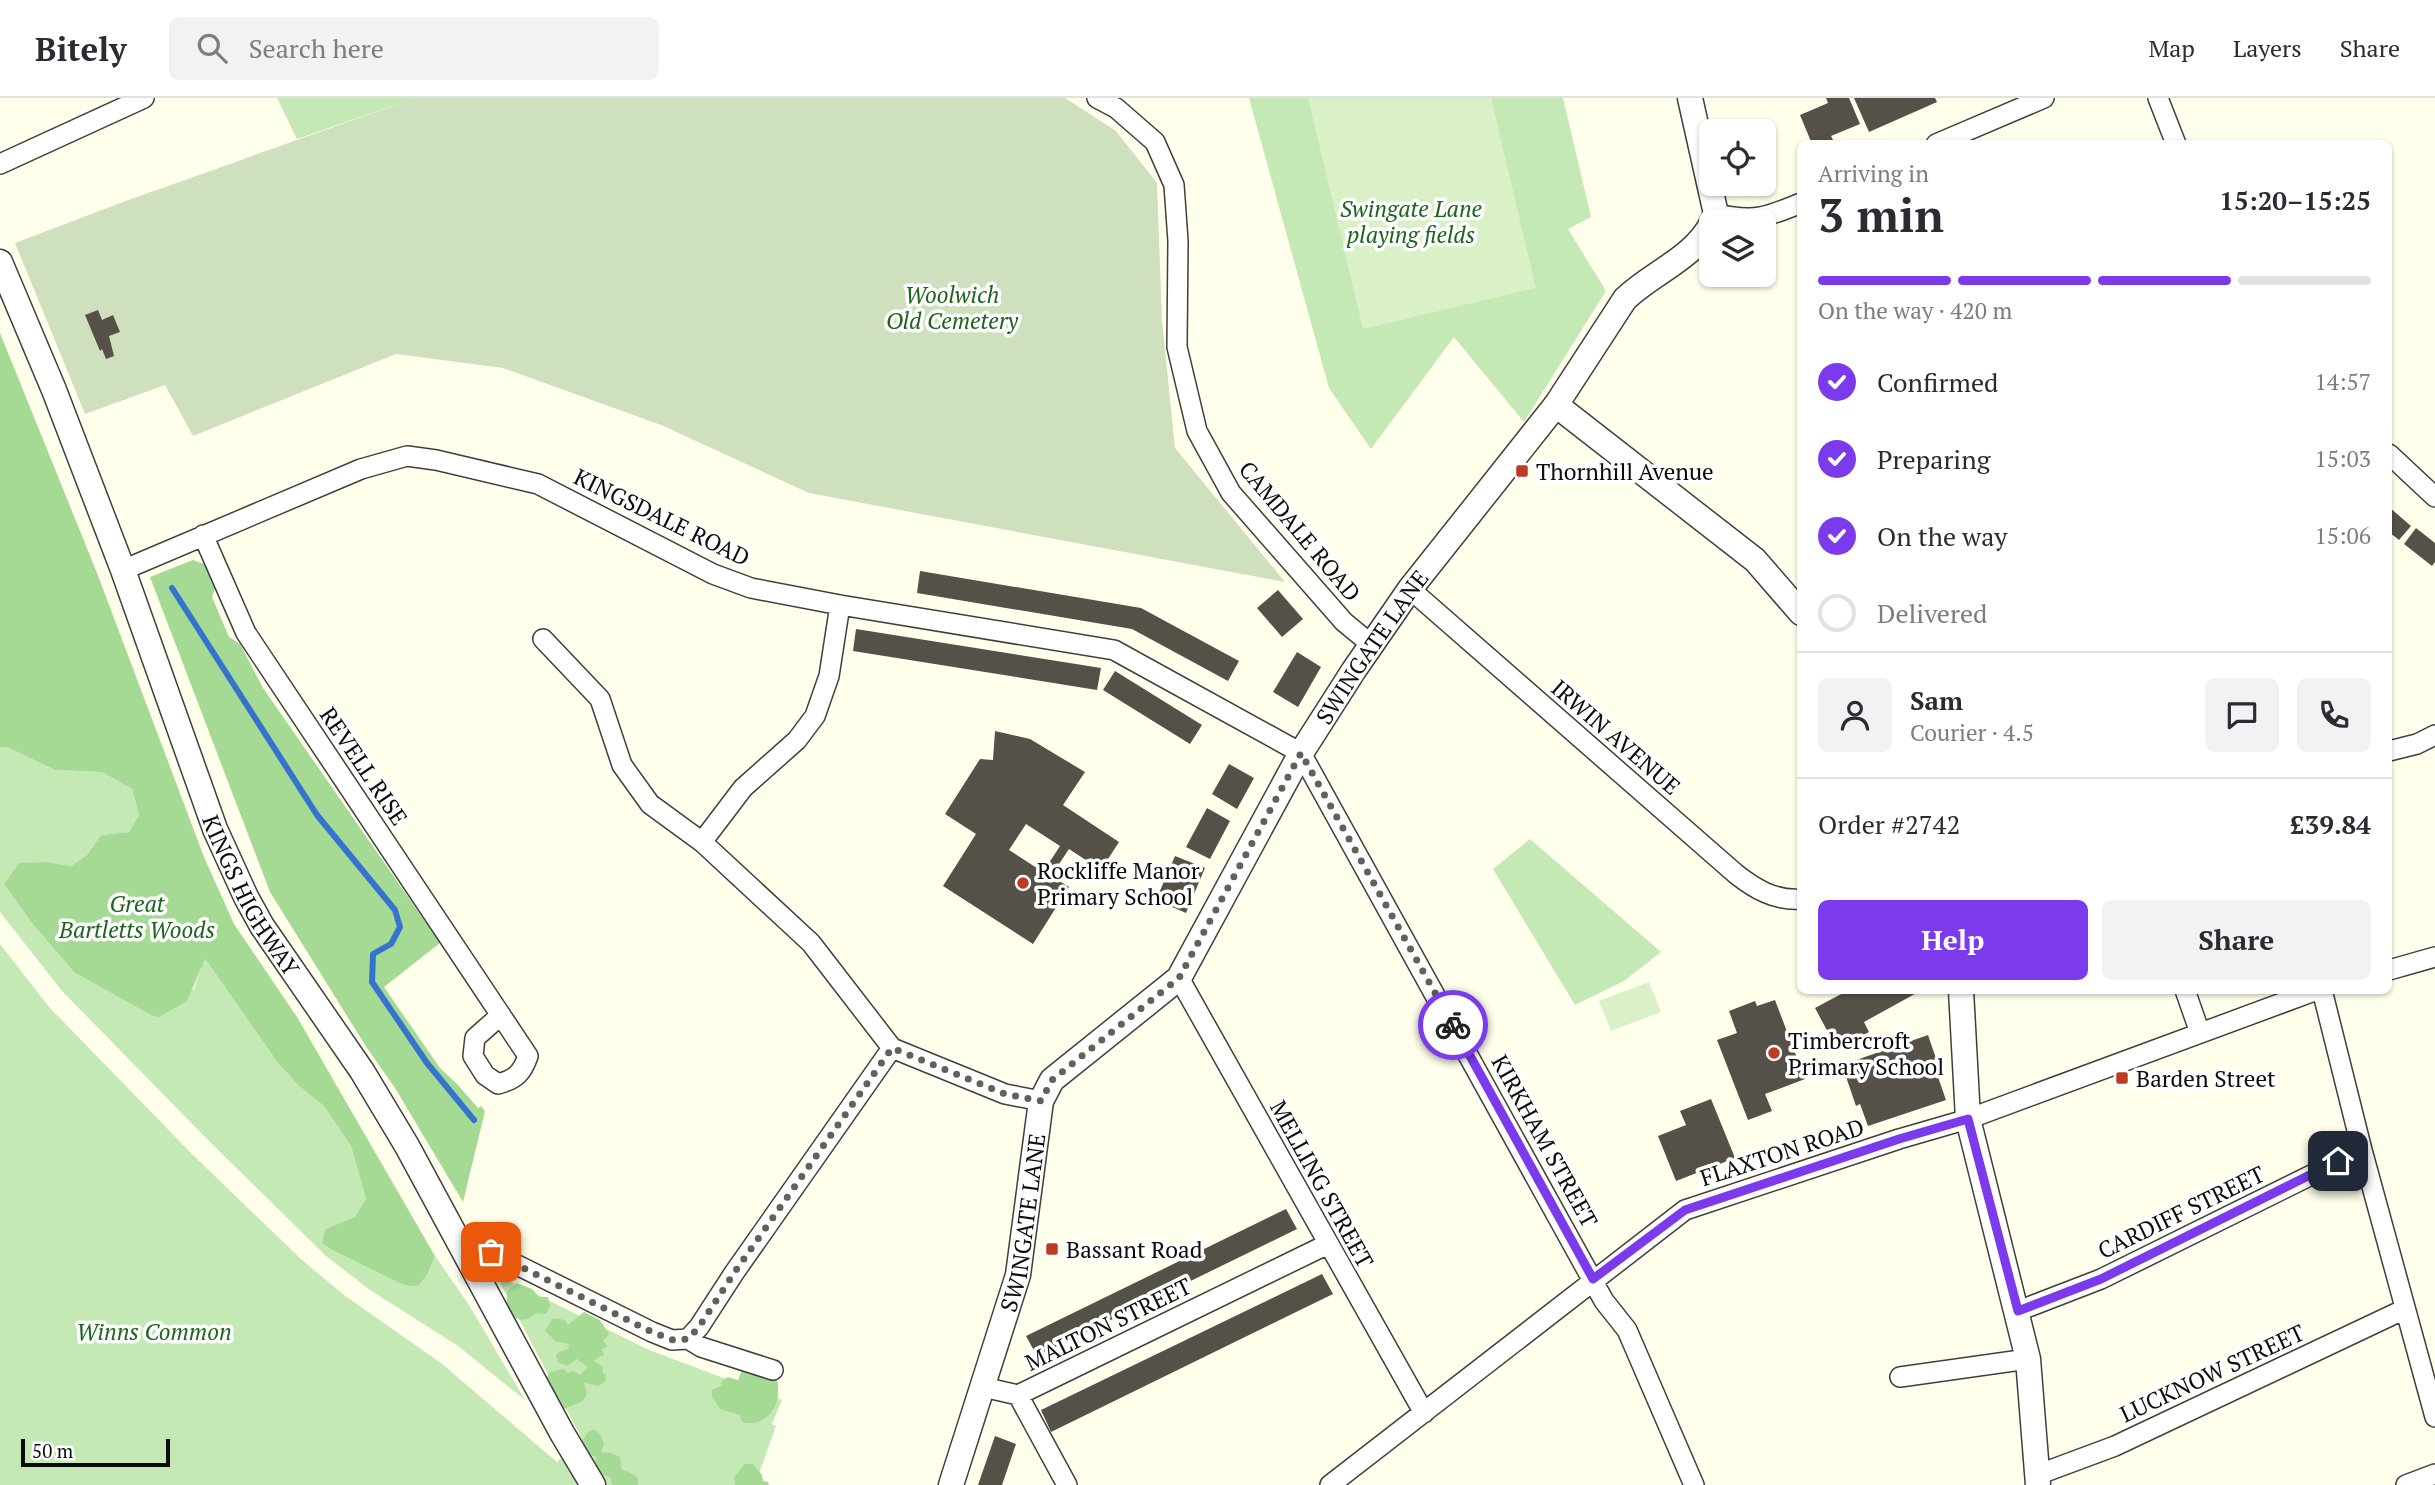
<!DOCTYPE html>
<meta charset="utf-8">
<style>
body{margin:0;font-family:"PT Serif",serif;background:#f2f2f3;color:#2b2b33;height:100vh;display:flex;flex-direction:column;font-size:26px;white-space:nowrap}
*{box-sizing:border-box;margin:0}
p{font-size:23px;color:#7c7c81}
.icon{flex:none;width:38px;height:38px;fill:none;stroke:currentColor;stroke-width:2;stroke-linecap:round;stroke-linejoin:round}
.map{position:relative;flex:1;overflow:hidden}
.drawer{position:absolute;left:1797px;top:42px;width:595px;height:854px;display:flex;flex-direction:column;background:#fff;border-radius:10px;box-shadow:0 2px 5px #0004}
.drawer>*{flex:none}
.controls{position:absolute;left:1699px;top:21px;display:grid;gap:14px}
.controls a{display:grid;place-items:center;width:77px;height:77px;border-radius:10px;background:#fff;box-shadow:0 2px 5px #0004;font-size:35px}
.scale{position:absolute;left:21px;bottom:18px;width:149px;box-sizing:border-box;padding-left:7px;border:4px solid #0c0c0c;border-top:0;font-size:19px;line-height:24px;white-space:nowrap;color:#0c0c0c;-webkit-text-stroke:5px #fff;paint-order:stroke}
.pin{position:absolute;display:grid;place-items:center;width:60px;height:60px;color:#fff;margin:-30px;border-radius:14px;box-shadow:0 4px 10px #0006}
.courier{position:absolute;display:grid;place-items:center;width:70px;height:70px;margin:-35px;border:5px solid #7c3aed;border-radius:50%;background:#fff;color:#222;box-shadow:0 2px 9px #0007}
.head em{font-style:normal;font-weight:700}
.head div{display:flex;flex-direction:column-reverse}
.head{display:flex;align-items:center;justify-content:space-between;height:119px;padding:0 21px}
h1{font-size:46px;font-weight:700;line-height:52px}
.bar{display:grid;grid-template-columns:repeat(4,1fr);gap:10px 7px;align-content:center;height:84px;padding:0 21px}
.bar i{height:9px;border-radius:5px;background:#e1e1e2}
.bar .current{background:#7c3aed}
.bar p{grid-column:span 4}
.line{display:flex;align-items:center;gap:18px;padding:0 21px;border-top:2px solid #e1e1e2}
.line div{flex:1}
.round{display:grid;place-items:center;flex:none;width:74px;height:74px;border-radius:10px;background:#f2f2f3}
ol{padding:0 21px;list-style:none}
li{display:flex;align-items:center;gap:21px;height:77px}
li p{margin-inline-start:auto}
li .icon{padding:7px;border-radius:50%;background:#7c3aed;color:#fff;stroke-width:4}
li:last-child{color:#7c7c81}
li i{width:38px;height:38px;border:4px solid #e1e1e2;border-radius:50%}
.primary-button{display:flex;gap:14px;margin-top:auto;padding:14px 21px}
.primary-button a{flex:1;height:80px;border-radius:10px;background:#7c3aed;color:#fff;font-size:28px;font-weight:700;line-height:80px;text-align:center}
.primary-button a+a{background:#f2f2f3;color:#2b2b33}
header{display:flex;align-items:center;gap:42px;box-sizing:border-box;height:98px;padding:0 35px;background:#fff;border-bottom:2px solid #e1e1e2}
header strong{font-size:33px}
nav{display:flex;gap:38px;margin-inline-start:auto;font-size:24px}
.search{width:490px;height:63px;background:#f2f2f3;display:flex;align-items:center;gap:18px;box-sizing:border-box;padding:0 24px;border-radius:10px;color:#7c7c81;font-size:26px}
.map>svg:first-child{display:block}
.green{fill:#c5e9b5}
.forest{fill:#a5da94}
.cemetery{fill:#cee0bd}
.pitch{fill:#daf0c7}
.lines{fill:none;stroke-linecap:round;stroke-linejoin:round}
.stream{stroke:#3673ce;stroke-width:6}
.building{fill:#555048;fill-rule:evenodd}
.minor-casing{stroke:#3f3f3f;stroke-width:22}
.tertiary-casing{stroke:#3f3f3f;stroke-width:27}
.minor{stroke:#fff;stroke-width:19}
.tertiary{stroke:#fff;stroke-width:24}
.done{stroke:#61615a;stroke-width:7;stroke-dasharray:0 12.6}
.route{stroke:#7c3aed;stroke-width:9}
.poi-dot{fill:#bd3b23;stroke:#fff;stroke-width:2.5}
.labels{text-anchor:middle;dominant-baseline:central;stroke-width:7;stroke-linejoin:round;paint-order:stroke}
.park-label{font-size:23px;font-style:italic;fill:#1d641c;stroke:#fff}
.poi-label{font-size:23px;fill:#0c0c0c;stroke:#fff;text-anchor:start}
.street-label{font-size:23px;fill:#0c0c0c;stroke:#fff}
</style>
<header>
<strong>Bitely</strong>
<div class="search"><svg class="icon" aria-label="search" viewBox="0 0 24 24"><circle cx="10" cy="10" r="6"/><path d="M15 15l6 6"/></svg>Search here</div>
<nav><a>Map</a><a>Layers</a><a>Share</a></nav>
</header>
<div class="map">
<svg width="2435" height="1387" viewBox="0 0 2435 1387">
<rect width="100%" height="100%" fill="#ffffeb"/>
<path class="green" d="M277,0H415L297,41Z
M1249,0H1563L1591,119L1568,131L1606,193L1524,324L1454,239L1371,351L1329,290Z
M0,649H7L55,672L102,674L132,691L139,717L129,734L101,737L87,757L71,768L48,764L4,786L32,825L74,874L194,891L204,860L278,965L299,988L324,1008L351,1048L366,1101L356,1119L325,1131L322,1145L330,1151L397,1184L428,1175L435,1158L469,1207L525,1302L458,1248L370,1192L326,1158L209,1043L62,893L0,814Z
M1530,741L1661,854L1624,883L1575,907L1493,771Z
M0,846L50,910L192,1056L302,1162L344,1197L441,1265L557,1364L582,1341L498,1181H505L649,1252L782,1302L772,1326L776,1328L755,1387H0Z"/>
<path class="forest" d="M0,235L97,475L204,759L234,826L297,919L435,1158L428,1175L419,1187L409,1188L397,1184L330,1151L322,1145L325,1131L355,1119L366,1101L351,1048L324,1008L299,988L278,965L205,861L187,903L159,919L151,917L74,874L32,825L4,786L19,765L48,764L71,768L87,757L101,737L129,734L139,717L132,691L102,674L55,672L7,649H0Z
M193,462L207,467L216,488L212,499L229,539L240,546L263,590L440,845L384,889L440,970L458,987L478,1010L481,1008L485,1013L463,1104L395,990L365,947L270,794L150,479Z
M517,1185L532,1191L539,1199H548L550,1208L546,1216L535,1215C524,1228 513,1220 504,1210L507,1203V1193Z
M584,1214L600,1222L609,1236L603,1243L608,1248L602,1251L604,1258H600L594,1263L603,1269V1275L606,1276L605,1284L598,1288L584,1285L587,1296L583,1303L564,1311C556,1301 552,1291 547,1279L550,1274L564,1271L568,1275L573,1273L580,1277L588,1269L577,1261L567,1268L558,1264L556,1257L559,1254L568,1251L569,1246L555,1243L545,1232L553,1220L565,1222L568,1227Z
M748,1269L769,1274L778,1284C778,1288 778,1292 778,1296C778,1314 760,1330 742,1324L740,1317L720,1311L712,1299V1292L721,1288L722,1283L728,1279L738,1282L742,1272Z
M594,1331L599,1335L604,1345L601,1354L611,1355L620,1359L622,1372L631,1375L638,1380V1387H612L610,1379L601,1376L595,1366L596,1359L586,1354L581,1345L587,1335Z
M745,1366H753L762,1377L763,1383L768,1384L769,1387H735L734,1379Z"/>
<path class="cemetery" d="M415,0H1065L1116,33L1157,85L1162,223L1175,350L1285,484L809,395L661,327L503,270L396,256L193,338L165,287L85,316L15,145L123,104Z"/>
<path class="pitch" d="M1308,0H1491L1536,190L1363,231Z
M1649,884L1661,914L1611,933L1599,903Z"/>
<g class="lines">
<path class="stream" d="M172,490L317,717L395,812L400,829L391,846L373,856L372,884L427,965L474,1022"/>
</g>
<path class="building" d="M1826,0H1849L1860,26L1831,38L1833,42L1824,46H1812L1800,17L1828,5Z
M1854,0H1935L1937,4L1869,34Z
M98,212L102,222L113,217L120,234L109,238L114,258L106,261L102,251L100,253L85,217Z
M2389,409L2411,428L2399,442L2389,434Z
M2416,430L2435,445V464L2432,468L2404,446Z
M920,473L1141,510L1239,563L1228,583L1132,531L917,495Z
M1278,492L1303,521L1282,539L1257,510Z
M856,531L1101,570L1097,592L853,553Z
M1297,554L1321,569L1298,609L1273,594Z
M1115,573L1202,627L1190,646L1103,592Z
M995,633L1030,641L1085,674L1063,707L1119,744L1101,772L1069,751L1051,778L1069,789L1033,846L943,788L976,736L945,716L980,661L993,662ZM1026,726L1060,748L1043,774L1009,752Z
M1229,666L1254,680L1237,711L1212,696Z
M1207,710L1230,723L1210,761L1186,749Z
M1175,758L1205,770L1186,815L1156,802Z
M1844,892H1922L1864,924L1869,934L1837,951L1815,910L1845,894Z
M1775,902L1805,981L1765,996L1772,1013L1748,1022L1717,942L1737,935L1729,913L1755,903L1757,908Z
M1928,937L1942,978L1938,979L1946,1002L1868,1028L1860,1006L1856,1008L1842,967Z
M1711,1001L1735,1060L1676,1083L1658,1038L1686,1027L1680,1013Z
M1286,1111L1297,1131L1037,1258L1026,1238Z
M1322,1176L1333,1196L1051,1334L1041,1312Z
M995,1338L1016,1346L1002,1387H978Z"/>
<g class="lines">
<defs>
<path id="minor" d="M1097,0L1116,10L1155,44L1174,87L1178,143L1177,249L1197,333L1231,395L1344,524L1372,547
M2158,0L2176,46
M1936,46L2044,0
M0,66L144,0
M1716,116C1754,124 1765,120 1801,105
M2389,356L2435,399
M203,437L246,535L528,958C522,975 516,981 498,986L485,977L473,958L475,940L501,917
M123,472L361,371L407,358L436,362L538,386L713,476L751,490L840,507L1114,552L1301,655L1604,1203L1627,1232L1694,1387
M1410,491L1736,776C1755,791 1775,803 1801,801
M543,541L600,601L622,667L650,706L702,744L811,845L892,950
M2389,653L2417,646L2435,637
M702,744L743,690L797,642L815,618L829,578L840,507
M2389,872L2435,859
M1179,880L1424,1315
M2185,892L2200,935
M2322,892L2362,1052L2435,1319
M468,1162L491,1154L652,1234L672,1242L688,1241L701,1249L773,1272
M2018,1213L2101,1181L2362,1052
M688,1241L699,1229L734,1175L892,950L1005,996L1041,1003
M1900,1279L2028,1261
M983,1289L1018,1297L1328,1146
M1018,1297L1067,1387
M2037,1377L2115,1348L2405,1211
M1330,1387L1685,1112L1899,1041L1968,1021L2317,892
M2406,1387L2435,1376"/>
<g id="tertiary">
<path d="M1690,0L1716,116L1712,124"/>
<path id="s1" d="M0,164L54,292L123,472L215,731L246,799L262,828L362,973L407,1048L562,1335L593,1387"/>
<path d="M1556,307L1755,462L1801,515"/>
<path d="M1961,892L1968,1021L2028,1261L2038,1387"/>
<path id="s2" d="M951,1387L1018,1177L1041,1003L1052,982L1179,880L1301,655L1354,572L1410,491L1556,307L1625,201C1653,174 1693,161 1712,125"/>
</g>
</defs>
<use href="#minor" class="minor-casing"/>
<use href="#tertiary" class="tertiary-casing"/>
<use href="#minor" class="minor"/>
<use href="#tertiary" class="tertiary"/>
</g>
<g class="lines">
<path class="done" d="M491,1154L652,1234L673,1242L688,1241L699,1229L734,1175L892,950L1005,996L1041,1003L1052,982L1179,880L1301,655L1453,927"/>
<path class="route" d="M1453,927L1593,1181L1685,1112L1899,1041L1968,1021L2018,1213L2101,1181L2338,1063"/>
</g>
<g class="poi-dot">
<rect x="1515" y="366" width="14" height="14" rx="3.5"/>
<circle cx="1023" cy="785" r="7"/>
<circle cx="1774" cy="955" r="7"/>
<rect x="2115" y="973" width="14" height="14" rx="3.5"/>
<rect x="1045" y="1144" width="14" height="14" rx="3.5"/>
</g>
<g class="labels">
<g class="park-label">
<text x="1411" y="110">Swingate Lane<tspan x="1411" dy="26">playing fields</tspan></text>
<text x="952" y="196">Woolwich<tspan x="952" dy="26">Old Cemetery</tspan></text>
<text x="137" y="805">Great<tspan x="137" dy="26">Bartletts Woods</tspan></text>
<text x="154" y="1233">Winns Common</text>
</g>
<g class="poi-label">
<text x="1536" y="373">Thornhill Avenue</text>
<text x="1037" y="772">Rockliffe Manor<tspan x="1037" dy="26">Primary School</tspan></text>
<text x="1788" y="942">Timbercroft<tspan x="1788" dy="26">Primary School</tspan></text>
<text x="2136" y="980">Barden Street</text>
<text x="1066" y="1151">Bassant Road</text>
</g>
<g class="street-label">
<text transform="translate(662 419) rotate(26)">KINGSDALE ROAD</text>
<text transform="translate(1300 433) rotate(50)">CAMDALE ROAD</text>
<text stroke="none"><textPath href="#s2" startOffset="966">SWINGATE LANE</textPath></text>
<text transform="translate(1616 639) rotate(41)">IRWIN AVENUE</text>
<text transform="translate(364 668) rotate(56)">REVELL RISE</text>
<text stroke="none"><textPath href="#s1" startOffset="682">KINGS HIGHWAY</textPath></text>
<text transform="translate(1545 1043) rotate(61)">KIRKHAM STREET</text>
<text transform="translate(1782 1054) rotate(-18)">FLAXTON ROAD</text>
<text transform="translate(1322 1086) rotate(61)">MELLING STREET</text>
<text transform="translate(2181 1114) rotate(-26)">CARDIFF STREET</text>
<text stroke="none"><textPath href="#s2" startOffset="273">SWINGATE LANE</textPath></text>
<text transform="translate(1108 1226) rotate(-26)">MALTON STREET</text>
<text transform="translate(2212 1275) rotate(-25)">LUCKNOW STREET</text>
</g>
</g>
</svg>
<div class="controls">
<a><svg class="icon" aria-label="locate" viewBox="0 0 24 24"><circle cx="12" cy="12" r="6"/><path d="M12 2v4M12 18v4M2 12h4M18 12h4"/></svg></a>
<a><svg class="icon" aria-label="layers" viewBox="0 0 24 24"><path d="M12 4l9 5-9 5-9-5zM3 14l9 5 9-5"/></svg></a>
</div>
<div class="scale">50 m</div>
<div class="pin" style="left:491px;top:1154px;background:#ea580c"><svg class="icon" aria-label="bag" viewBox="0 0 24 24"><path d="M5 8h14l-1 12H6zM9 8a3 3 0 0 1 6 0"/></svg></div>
<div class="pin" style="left:2338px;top:1063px;background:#1f2937"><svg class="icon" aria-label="home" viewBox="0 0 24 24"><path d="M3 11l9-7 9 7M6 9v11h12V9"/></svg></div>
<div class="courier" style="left:1453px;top:927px"><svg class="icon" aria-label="bike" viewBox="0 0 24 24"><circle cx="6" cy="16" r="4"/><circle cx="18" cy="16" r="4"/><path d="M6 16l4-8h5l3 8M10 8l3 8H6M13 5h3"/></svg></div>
<section class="drawer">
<div class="head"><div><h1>3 min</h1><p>Arriving in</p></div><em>15:20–15:25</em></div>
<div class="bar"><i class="current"></i><i class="current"></i><i class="current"></i><i></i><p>On the way · 420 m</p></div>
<ol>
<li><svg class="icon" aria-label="check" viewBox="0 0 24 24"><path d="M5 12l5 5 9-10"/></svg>Confirmed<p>14:57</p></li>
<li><svg class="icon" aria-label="check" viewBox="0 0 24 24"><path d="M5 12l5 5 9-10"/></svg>Preparing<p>15:03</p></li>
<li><svg class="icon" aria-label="check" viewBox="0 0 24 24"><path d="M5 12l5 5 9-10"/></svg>On the way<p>15:06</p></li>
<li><i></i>Delivered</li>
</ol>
<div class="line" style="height:126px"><a class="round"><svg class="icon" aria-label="person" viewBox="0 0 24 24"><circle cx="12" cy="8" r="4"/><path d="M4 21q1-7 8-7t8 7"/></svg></a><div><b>Sam</b><p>Courier · 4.5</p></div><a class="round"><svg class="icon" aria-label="chat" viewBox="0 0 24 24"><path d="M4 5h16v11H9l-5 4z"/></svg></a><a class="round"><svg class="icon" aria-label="phone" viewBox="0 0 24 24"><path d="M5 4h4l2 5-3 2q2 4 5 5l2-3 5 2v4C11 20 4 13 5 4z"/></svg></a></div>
<div class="line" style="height:91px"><div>Order #2742</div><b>£39.84</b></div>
<div class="primary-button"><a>Help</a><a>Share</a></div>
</section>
</div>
